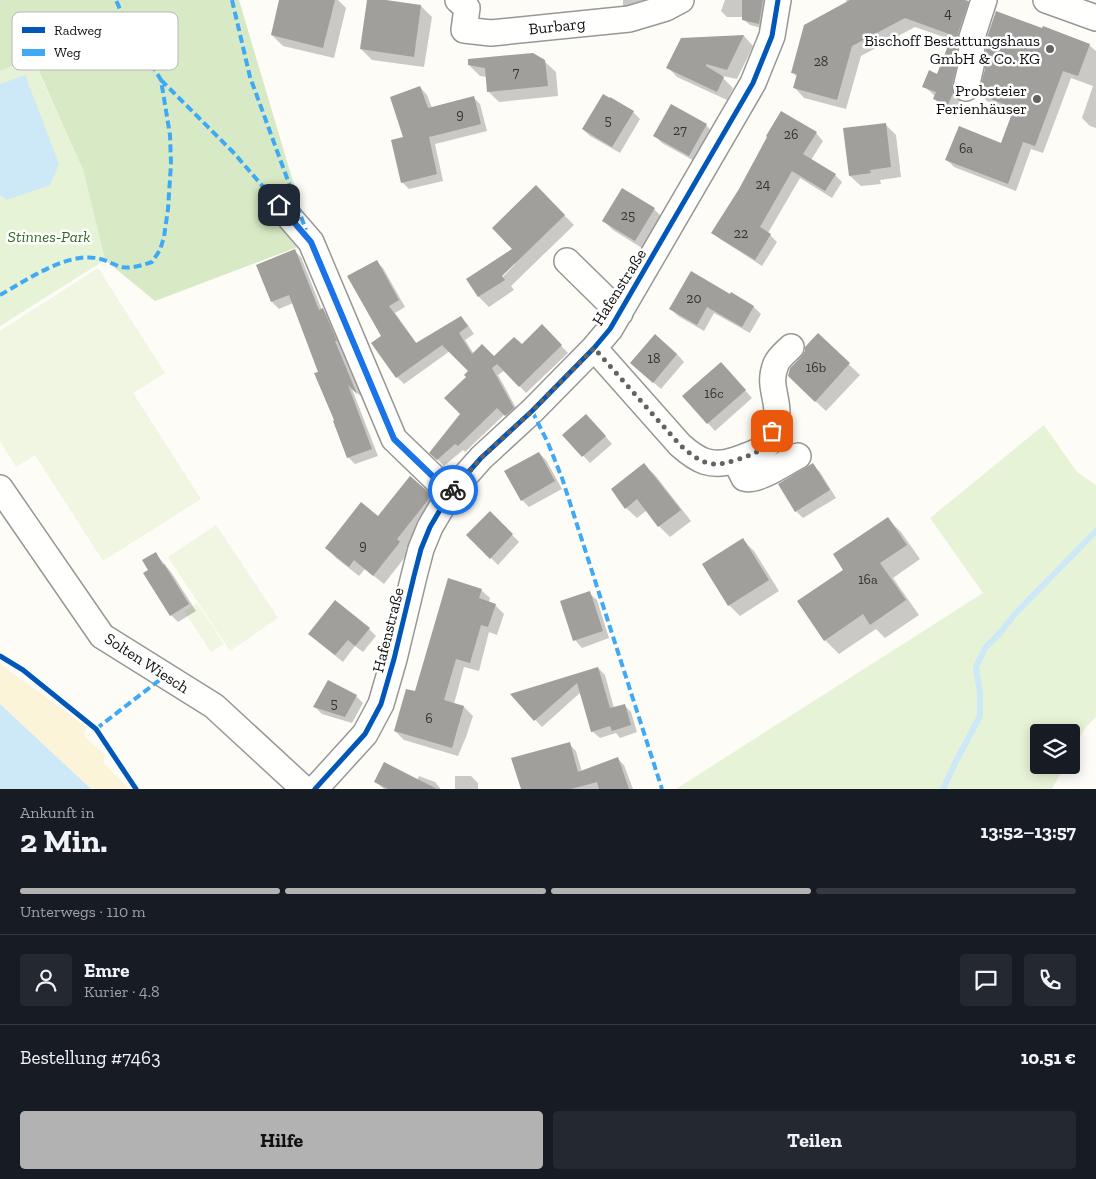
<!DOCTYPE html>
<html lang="de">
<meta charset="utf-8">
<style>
body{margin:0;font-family:"Zilla Slab",serif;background:#242831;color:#f1f3f6;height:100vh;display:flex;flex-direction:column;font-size:19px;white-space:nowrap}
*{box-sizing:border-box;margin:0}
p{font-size:16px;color:#9ea1a6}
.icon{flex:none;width:28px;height:28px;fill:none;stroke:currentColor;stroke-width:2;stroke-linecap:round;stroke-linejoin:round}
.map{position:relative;height:789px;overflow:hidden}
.side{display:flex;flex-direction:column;background:#171b24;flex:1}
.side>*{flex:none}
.controls{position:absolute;left:1030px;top:724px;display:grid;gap:10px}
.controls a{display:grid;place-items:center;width:50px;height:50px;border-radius:5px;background:#171b24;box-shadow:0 2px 12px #0003;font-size:25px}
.pin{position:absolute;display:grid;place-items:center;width:42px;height:42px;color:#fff;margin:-21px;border-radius:10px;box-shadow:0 2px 8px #0006}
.courier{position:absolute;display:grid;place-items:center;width:50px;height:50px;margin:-25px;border:4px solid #1a73e8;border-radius:50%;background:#fff;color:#222;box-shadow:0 1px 6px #0007}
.headline em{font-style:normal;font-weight:700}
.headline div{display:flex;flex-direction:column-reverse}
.headline{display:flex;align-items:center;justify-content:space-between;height:85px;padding:0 20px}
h1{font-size:32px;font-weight:700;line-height:38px}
.bar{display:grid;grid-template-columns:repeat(4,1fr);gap:8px 5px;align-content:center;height:60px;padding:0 20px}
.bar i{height:6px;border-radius:4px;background:#363941}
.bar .current{background:#b2b2b3}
.bar p{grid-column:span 4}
.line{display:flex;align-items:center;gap:12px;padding:0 20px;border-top:1px solid #363941}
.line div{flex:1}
.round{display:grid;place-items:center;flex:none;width:52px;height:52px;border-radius:5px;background:#242831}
.primary-button{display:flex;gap:10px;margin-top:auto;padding:10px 20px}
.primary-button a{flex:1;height:58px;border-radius:5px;background:#b2b2b3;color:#111;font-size:20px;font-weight:700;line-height:58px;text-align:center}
.primary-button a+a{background:#242831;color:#f1f3f6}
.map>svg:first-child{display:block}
.green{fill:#e7f3d7}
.forest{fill:#d8eac5}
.sand{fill:#fcf4d9}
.pitch{fill:#f0f6e1}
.water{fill:#cde8f7}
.shadow{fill:#0003;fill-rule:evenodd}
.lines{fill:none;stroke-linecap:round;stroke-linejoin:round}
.stream{stroke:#cde8f7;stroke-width:6}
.building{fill:#a19f9c}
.minor-casing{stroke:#979795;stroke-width:28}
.minor{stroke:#fffffe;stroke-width:25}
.quiet{stroke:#3fa9f5;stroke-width:4;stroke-dasharray:8 4;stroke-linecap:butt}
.cycleway-casing{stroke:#fff;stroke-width:8}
.cycleway{stroke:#0057b8;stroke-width:5}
.done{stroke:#646362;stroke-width:5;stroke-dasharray:0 9}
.route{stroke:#1a73e8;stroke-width:6}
.poi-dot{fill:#646362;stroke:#fff;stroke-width:2}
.labels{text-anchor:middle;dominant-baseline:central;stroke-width:5;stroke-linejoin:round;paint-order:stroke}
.number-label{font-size:14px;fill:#353434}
.street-label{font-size:16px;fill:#111;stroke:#fff}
.poi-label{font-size:16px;fill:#111;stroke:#fff;text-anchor:end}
.park-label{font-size:16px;font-style:italic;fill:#2f6b1f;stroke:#fff}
.key{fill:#fff;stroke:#b8b8b8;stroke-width:1}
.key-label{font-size:14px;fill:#111}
</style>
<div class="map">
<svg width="1096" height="789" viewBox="0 0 1096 789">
<rect width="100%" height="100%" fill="#fdfcf7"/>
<path class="green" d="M32,57L83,170L105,260L0,326V71Z
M1044,425L1077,472L1096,485V717L1085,728L1071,753V732H1039V765H1065L1052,789H676L983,593L930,518Z"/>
<path class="forest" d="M0,0H239L311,242L155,301L105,260L83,170L33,58L0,71Z"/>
<path class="sand" d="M0,664L87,727L83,735L105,755L104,763L129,789H91L0,704Z"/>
<path class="pitch" d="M98,268L165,373L133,393L201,499L103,561L35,455L16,467L0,441V331Z
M216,525L278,618L230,651L168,557Z
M197,603L224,644L211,652L184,611Z"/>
<path class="water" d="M25,75L59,164L50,185L7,200L0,195V84Z
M0,704L91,789H0Z"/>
<path class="shadow" d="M281,0H338L346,8L334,58L283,46L272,35Z
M369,0H377L421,6L432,17L424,67L372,60L361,49Z
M623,0H658L630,12L623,5Z
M725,0H767L765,29L750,25L743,19V17H727L721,11Z
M846,0H962L968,2L978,12L961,96L962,103L958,114L944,109L935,99L936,97L924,86L938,75L952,40L915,27L861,56L846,109L804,98L795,88L798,78L792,72L847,3Z
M744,36L753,46L737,79L718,75L723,78L733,88L727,100L677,77L668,67L682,39Z
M1089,45L1096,51V128L1090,126L1082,118L1093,86L1071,78L1043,153L1031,149L1016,191L954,167L946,159L1002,145L1014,112L988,102L980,94Z
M544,61L556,72L558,96L499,102L488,91L487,77L480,76L469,65Z
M420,87L427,95L432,108L473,97L480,104L487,131L435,144L443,181L409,189L402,182L405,138Z
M611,98L633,112L640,119L620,153L590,136L583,129Z
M671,105L706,125L713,133L696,162L662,143L655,136Z
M885,124L896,135L901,177L880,180L881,184L861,186L850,176Z
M816,133L823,141L811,160L835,175L842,182L832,198L800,178L768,233L777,242L762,266L720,239L713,232L740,190Z
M536,187L574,225L511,286L514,290L489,307L479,297L468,279L514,249ZM516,263L499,281L497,279L510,266Z
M654,209L661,216L642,248L613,230L606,223Z
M294,250L301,257L322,310L330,317L343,348H342L362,397L352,389L378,456L355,464L348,457L320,372L293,303L279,309L272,302L257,265Z
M376,261L383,268L405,307L395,313L417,344L461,318L468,325L474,334L465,340L474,354L494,358L522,346L542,326L568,353L526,393L505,370L498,375L520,415L513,422L505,414L465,452L463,450L444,466L431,453L462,414L470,371L450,351L404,384L397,377L373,343L382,336Z
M731,294L754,307L761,314L750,333L714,313L704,331L678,316L671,309L731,295Z
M818,335L860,375L826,411L800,387L802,358Z
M677,354L684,362L661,389L639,370Z
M728,371L752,398L715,431L684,396Z
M593,422L612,444L590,463L564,435Z
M539,453L546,460L562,489L529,507L522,500Z
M644,465L655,475L691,521L670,537L659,526L647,510L637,518L626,508Z
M813,465L820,472L836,498L803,518L796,511Z
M410,478L441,506L406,549L409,552L384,584L365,569L359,576L336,558L327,548L378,517Z
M490,512L519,542L498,565L468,535Z
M887,518L901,532L920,559L893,578L919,615L885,638L876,629L839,654L825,640L845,570Z
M743,540L754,551L779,591L740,616L729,605L703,565Z
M156,554L171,572L196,611L178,622L171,615L149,570Z
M481,590L490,598L489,603L495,605L504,614L497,635L489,632L479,671L464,667L454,704L464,707L473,716L466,737L458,756L404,740L395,731L416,693Z
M589,593L597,600L609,638L582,648L575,640Z
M369,629L376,636L363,652L355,646L343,662L317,641Z
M598,668L605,675L614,708L624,705L631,712L637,732L620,738L616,733L600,738L592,731L581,692L542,727L513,695Z
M356,696L363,703L352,723L322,714L315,707Z
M569,744L576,751L582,772L617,758L624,765L633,789H523Z
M419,776L435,782L440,788V789H384L376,782L417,780Z
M455,776H471L478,783V789H455Z"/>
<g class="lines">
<path class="stream" d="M943,789L955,763L980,716V694L976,667L985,648L999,634L1015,614L1096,531"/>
</g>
<path class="building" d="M279,0H335L323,48L271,35Z
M367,0H386L421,5L414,57L360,49Z
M742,0H763L759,24L742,20Z
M850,0H965L969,1L958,33L957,64L952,85L953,93L948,105L933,99L936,92L922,87L929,70L937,74L952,35L905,18L852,46L837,100L793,88L797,74L791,73L804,25Z
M996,11L1042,28L1043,26L1090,44L1078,76L1063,71L1035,146L1023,142L1008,184L945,160L959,126L1001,143L1014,108L978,94L985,69L986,40Z
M744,35L727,70L706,64V66L724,77L717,92L666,68L681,38Z
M533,53L545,60L548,86L487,92L485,68L468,65V59Z
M420,86L428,108L474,96L481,124L429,137L437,174L401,183L391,140L403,137L390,97Z
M603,94L610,98V97L634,111L612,147L582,129Z
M671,104L707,124L689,156L653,136Z
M781,111L817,132L803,154L836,174L825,191L792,171L760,227L771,234L755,260L711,233L739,189L767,137L766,136Z
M886,123L891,167L870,170L871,173L849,176L843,128Z
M536,185L565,215L502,276L505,280L478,297L466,279L512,249L492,228Z
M622,188L655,208L635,241L602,221Z
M295,249L319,310L323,308L337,341H335L357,394L348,385L372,449L347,458L333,421L334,420L314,373L318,372L289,295L271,302L256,265Z
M377,260L399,300L389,306L416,343L461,316L468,326L459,333L472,354L482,344L494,356L514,337L522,344L542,324L562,345L519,387L497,364L492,368L514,408L505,416L497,408L458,446L455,444L437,460L429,453L460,414L444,398L466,377L464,375L468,371L442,345L396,378L371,343L381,336L347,276Z
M691,271L730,294L731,292L754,306L742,327L707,307L697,325L669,309Z
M818,333L850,363L815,402L788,376L790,368L801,357L805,351V347Z
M655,334L677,354L653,383L630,363Z
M721,362L746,390L707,424L682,396Z
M586,414L606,436L582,457L562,435Z
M539,452L555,481L521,501L504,471Z
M644,463L681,510L658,527L637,499L625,509L611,489Z
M813,463L830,490L795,512L778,484Z
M410,476L432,495L397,539L400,542L373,576L354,560L349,567L325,548L361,502L378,516Z
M490,511L513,534L490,559L466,535Z
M888,517L907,545L880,563L906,600L870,625L863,614L824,641L797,601L843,570L833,554Z
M743,538L769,580L728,606L702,564Z
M156,552L163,565L164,564L189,604L170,616L143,573L148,570L142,560Z
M448,578L482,589L479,598L496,604L488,627L481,625L470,663L456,659L444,700L464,706L452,748L394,731L406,689L415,691Z
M590,591L603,631L573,641L560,601Z
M335,600L370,628L355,646L348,640L335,655L308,634Z
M598,667L610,708L625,704L631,725L612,731L610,726L591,732L577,683L534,721L510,694Z
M328,680L357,695L345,717L313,707Z
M570,742L578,772L618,757L629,789H599L597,782L571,789H521L511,758Z
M384,762L437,789H388L374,782Z"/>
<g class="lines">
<defs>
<path id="minor" d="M458,0L467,8L464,30L491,33L629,19L666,8L681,0
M1046,0L1096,18
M966,88L971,66L972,37L984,0
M279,205L311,242L394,439L450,493
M567,261L620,313
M594,348L680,445C698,461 711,468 735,460C744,457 764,450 769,443C771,439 771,436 772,432C774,426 777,420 777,413C777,395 768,384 776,364C779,357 786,352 791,347
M735,460L744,478C756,483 786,462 798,456
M0,488L102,636L214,706L304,789
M315,789L365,734L381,704L394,659L414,576L421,549L430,527L450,493L481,458L532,411L594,348L610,329L753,83L772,36L778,0"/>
</defs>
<use href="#minor" class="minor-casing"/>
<use href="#minor" class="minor"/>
<path class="quiet" d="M232,0L250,77L306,230
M161,80L233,152L279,205
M0,295C27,280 65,253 96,258C105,259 113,265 122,267C132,269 142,265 152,262L160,250L164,237L168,209L171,164L170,135L161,80L126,23L116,0
M532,411L548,443L562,478L662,789
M96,729L166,675"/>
<defs>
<path id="cycleway" d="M279,205L311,242L394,439L450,493
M0,656L23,670L96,729L136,789
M315,789L365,734L381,704L394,659L414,576L421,549L430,527L450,493L481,458L532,411L594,348L610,329L753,83L772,36L778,0"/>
</defs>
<use href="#cycleway" class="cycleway-casing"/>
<use href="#cycleway" class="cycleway"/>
</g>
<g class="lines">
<path class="done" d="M453,490L481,458L532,411L594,348L680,445C690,454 701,463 714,464C726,465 757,454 766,446C770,442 771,436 772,431"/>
<path class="route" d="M279,205L311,242L394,439L450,493L453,490"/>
</g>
<g class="poi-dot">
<circle cx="1050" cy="49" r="5"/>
<circle cx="1037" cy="99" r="5"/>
</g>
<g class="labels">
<g class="number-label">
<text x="948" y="13">4</text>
<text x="821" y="61">28</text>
<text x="516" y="72">7</text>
<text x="460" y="114">9</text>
<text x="608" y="120">5</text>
<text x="680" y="130">27</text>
<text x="791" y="134">26</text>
<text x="966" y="148">6a</text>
<text x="763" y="184">24</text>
<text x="628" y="215">25</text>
<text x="741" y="233">22</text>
<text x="694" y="298">20</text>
<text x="654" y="358">18</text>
<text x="816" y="367">16b</text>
<text x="714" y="393">16c</text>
<text x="363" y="545">9</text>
<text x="868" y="579">16a</text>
<text x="334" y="703">5</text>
<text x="429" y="718">6</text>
</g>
<g class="street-label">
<text transform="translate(557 26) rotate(-6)">Burbarg</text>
<text transform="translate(619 287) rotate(-58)">Hafenstraße</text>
<text transform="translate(388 630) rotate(-76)">Hafenstraße</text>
<text transform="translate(147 663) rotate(33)">Solten Wiesch</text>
</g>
<g class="poi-label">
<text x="1040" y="40">Bischoff Bestattungshaus<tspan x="1040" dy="18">GmbH &amp; Co. KG</tspan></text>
<text x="1027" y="90">Probsteier<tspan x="1027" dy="18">Ferienhäuser</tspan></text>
</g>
<g class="park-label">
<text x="49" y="236">Stinnes-Park</text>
</g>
</g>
<rect x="12" y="12" width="166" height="58" rx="8" class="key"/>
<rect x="22" y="27" width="23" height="6" fill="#0057b8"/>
<rect x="22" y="49" width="23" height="7" fill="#3fa9f5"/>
<g class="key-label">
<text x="54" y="35">Radweg</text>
<text x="54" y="57">Weg</text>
</g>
</svg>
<div class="controls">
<a><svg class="icon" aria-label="layers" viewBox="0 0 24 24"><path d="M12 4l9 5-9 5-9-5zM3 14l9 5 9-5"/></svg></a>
</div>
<div class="pin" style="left:772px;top:431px;background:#ea580c"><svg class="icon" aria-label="bag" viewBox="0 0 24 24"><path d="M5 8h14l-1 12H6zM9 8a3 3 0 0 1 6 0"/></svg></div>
<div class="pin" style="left:279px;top:205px;background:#1f2937"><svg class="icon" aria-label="home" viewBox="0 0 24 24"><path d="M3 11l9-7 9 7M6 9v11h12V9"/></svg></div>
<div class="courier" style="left:453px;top:490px"><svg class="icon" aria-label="bike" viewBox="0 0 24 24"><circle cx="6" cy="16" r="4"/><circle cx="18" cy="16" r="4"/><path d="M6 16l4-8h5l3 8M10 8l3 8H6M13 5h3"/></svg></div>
</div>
<section class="side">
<div class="headline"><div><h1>2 Min.</h1><p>Ankunft in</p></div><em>13:52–13:57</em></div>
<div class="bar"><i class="current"></i><i class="current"></i><i class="current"></i><i></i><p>Unterwegs · 110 m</p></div>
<div class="line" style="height:90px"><a class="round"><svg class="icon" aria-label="person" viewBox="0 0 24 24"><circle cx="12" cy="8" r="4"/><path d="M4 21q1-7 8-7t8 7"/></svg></a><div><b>Emre</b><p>Kurier · 4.8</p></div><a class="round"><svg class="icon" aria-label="chat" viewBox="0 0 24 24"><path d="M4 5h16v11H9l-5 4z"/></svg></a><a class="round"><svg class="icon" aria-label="phone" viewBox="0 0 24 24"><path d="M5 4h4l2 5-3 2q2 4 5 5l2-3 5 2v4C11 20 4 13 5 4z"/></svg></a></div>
<div class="line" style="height:65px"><div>Bestellung #7463</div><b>10.51 €</b></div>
<div class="primary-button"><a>Hilfe</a><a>Teilen</a></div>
</section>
